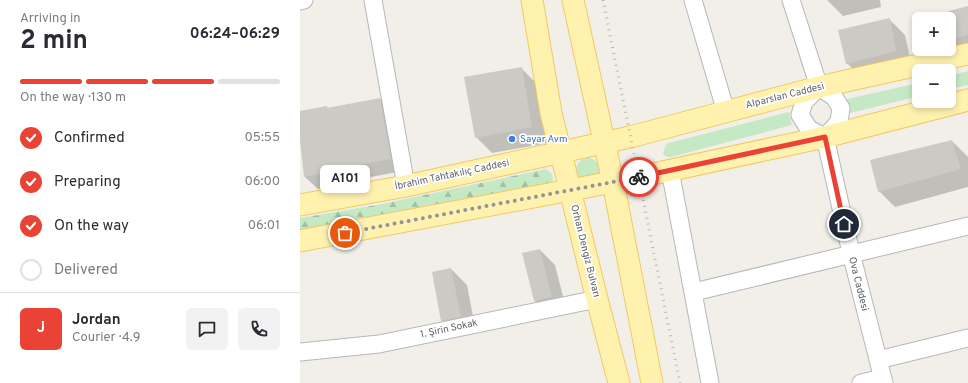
<!DOCTYPE html>
<meta charset="utf-8">
<style>
body{margin:0;font-family:Overpass,sans-serif;background:#f2f2f3;color:#2b2b33;height:100vh;display:flex;flex-direction:column;font-size:15px;white-space:nowrap}
*{box-sizing:border-box;margin:0}
p{font-size:13px;color:#7c7c81}
.icon{flex:none;width:22px;height:22px;fill:none;stroke:currentColor;stroke-width:2;stroke-linecap:round;stroke-linejoin:round}
.map{position:relative;flex:1;overflow:hidden}
.panel{display:flex;flex-direction:column;background:#fff;width:300px}
.panel>*{flex:none}
.buttons{position:absolute;left:612px;top:12px;display:grid;gap:8px}
.buttons a{display:grid;place-items:center;width:44px;height:44px;border-radius:6px;background:#fff;box-shadow:0 2px 6px #0003;font-size:20px}
.pin{position:absolute;display:grid;place-items:center;width:34px;height:34px;color:#fff;margin:-17px;border:2px solid #fff;border-radius:50%;box-shadow:0 1px 4px #0007}
.courier{position:absolute;display:grid;place-items:center;width:40px;height:40px;margin:-20px;border:3px solid #ea4335;border-radius:50%;background:#fff;color:#222;box-shadow:0 1px 5px #0007}
.bubble{position:absolute;height:28px;border-radius:6px;background:#fff;box-shadow:0 2px 6px #0003;font-size:13px;font-weight:700;line-height:28px;text-align:center}
.head em{font-style:normal;font-weight:700}
.head div{display:flex;flex-direction:column-reverse}
.head{display:flex;align-items:center;justify-content:space-between;height:68px;padding:0 20px}
h1{font-size:26px;font-weight:700;line-height:30px}
.bar{display:grid;grid-template-columns:repeat(4,1fr);gap:6px 4px;align-content:center;height:48px;padding:0 20px}
.bar i{height:5px;border-radius:3px;background:#e1e1e2}
.bar .current{background:#ea4335}
.bar p{grid-column:span 4}
.line{display:flex;align-items:center;gap:10px;padding:0 20px;border-top:1px solid #e1e1e2}
.line div{flex:1}
.round{display:grid;place-items:center;flex:none;width:42px;height:42px;border-radius:6px;background:#f2f2f3}
ol{padding:0 20px;list-style:none}
li{display:flex;align-items:center;gap:12px;height:44px}
li p{margin-inline-start:auto}
li .icon{padding:4px;border-radius:50%;background:#ea4335;color:#fff;stroke-width:4}
li:last-child{color:#7c7c81}
li i{width:22px;height:22px;border:2px solid #e1e1e2;border-radius:50%}
main{display:flex;flex:1;min-height:0}
.map>svg:first-child{display:block}
.grass{fill:#c5e8c5}
.forest{fill:url(#forest-firs)}
.shadow{fill:#0003}
.building{fill:#cccac5}
.lines{fill:none;stroke-linecap:round;stroke-linejoin:round}
.minor-casing{stroke:#b5b8bc;stroke-width:19}
.major-casing{stroke:#f2c960;stroke-width:23}
.minor{stroke:#fff;stroke-width:17}
.major{stroke:#fff2af;stroke-width:21}
.rail{stroke:#b6b7b8;stroke-width:3;stroke-dasharray:1 5;stroke-linecap:butt}
.done{stroke:#929495;stroke-width:4;stroke-dasharray:0 7.2}
.route{stroke:#ea4335;stroke-width:5}
.shop-dot{fill:#3f7fe0;stroke:#fff;stroke-width:1.5}
.labels{text-anchor:middle;dominant-baseline:central;stroke-width:3.5;stroke-linejoin:round;paint-order:stroke}
.street-label{font-size:10px;fill:#5f6368;stroke:#fff}
.shop-label{font-size:10px;fill:#366cbe;stroke:#fff;text-anchor:start}
</style>
<main>
<section class="panel">
<div class="head"><div><h1>2 min</h1><p>Arriving in</p></div><em>06:24–06:29</em></div>
<div class="bar"><i class="current"></i><i class="current"></i><i class="current"></i><i></i><p>On the way · 130 m</p></div>
<ol>
<li><svg class="icon" aria-label="check" viewBox="0 0 24 24"><path d="M5 12l5 5 9-10"/></svg>Confirmed<p>05:55</p></li>
<li><svg class="icon" aria-label="check" viewBox="0 0 24 24"><path d="M5 12l5 5 9-10"/></svg>Preparing<p>06:00</p></li>
<li><svg class="icon" aria-label="check" viewBox="0 0 24 24"><path d="M5 12l5 5 9-10"/></svg>On the way<p>06:01</p></li>
<li><i></i>Delivered</li>
</ol>
<div class="line" style="height:72px"><b class="round" style="background:#ea4335;color:#fff">J</b><div><b>Jordan</b><p>Courier · 4.9</p></div><a class="round"><svg class="icon" aria-label="chat" viewBox="0 0 24 24"><path d="M4 5h16v11H9l-5 4z"/></svg></a><a class="round"><svg class="icon" aria-label="phone" viewBox="0 0 24 24"><path d="M5 4h4l2 5-3 2q2 4 5 5l2-3 5 2v4C11 20 4 13 5 4z"/></svg></a></div>
</section>
<div class="map">
<svg width="668" height="383" viewBox="0 0 668 383">
<defs>
<pattern id="forest-firs" width="22" height="20" patternUnits="userSpaceOnUse"><rect width="22" height="20" fill="#c5e8c5"/><path d="M5 1l3.5 6h-7zM16 11l3.5 6h-7z" fill="#a3c0a4"/></pattern>
</defs>
<rect width="100%" height="100%" fill="#f1efe8"/>
<path class="grass" d="M668,71V85L649,89V76Z
M619,83V96L550,113L547,99Z
M489,112L492,125L371,157L365,156L363,153L366,145L369,143Z
M290,158C298,161 302,167 299,176L281,181C271,171 277,158 290,158Z"/>
<path class="forest" d="M246,169L252,174L253,179L252,184L0,233V218L77,205Z"/>
<path class="shadow" d="M527,0H580L581,7L543,16Z
M668,7V55L648,59L638,49H649V19L626,18Z
M589,19L605,35L612,67L563,79L547,63Z
M221,68L237,84L248,143L192,153L176,137Z
M80,99L92,112L103,171L49,181V183L18,189L5,177L0,133V112L27,107L28,109Z
M652,141L668,157V187L595,207L579,191Z
M240,250L255,265L267,312L250,317L235,301Z
M151,269L167,285L176,332L158,336L142,320Z"/>
<path class="building" d="M668,6V35L649,40V11Z
M590,18L596,51L546,64L538,30Z
M222,67L232,127L175,138L164,77Z
M80,98L91,159L37,169V170L4,177L0,141V111L27,106V108Z
M652,140L661,169L578,192L570,160Z
M240,249L252,297L234,301L222,253Z
M151,268L161,317L141,321L132,272Z"/>
<g class="lines">
<defs>
<path id="minor" d="M73,0L106,186
M393,0L426,112
M491,0L519,87L534,97L541,108L539,122L525,137
M0,1L4,0
M519,87L504,102L500,115L509,129L525,137
M525,137L551,253L584,383
M370,170L410,383
M394,292L668,226
M0,352L79,344L297,299
M578,360L668,338
M561,383L583,378"/>
<path id="major" d="M232,0L251,113L297,299L319,383
M273,0L313,182L352,383
M0,205L106,186L330,137L519,87L668,54
M0,241L339,177L525,137L668,100"/>
</defs>
<use href="#minor" class="minor-casing"/>
<use href="#major" class="major-casing"/>
<use href="#minor" class="minor"/>
<use href="#major" class="major"/>
<path class="rail" d="M303,0L380,383"/>
</g>
<g class="lines">
<path class="done" d="M45,233L339,177"/>
<path class="route" d="M339,177L525,137L544,224"/>
</g>
<circle class="shop-dot" cx="212" cy="139" r="4"/>
<g class="labels">
<g class="street-label">
<text transform="translate(485 96) rotate(-14)">Alparslan Caddesi</text>
<text transform="translate(152 175) rotate(-12)">İbrahim Tahtakılıç Caddesi</text>
<text transform="translate(285 251) rotate(76)">Orhan Dengiz Bulvarı</text>
<text transform="translate(558 284) rotate(76)">Ova Caddesi</text>
<text transform="translate(149 329) rotate(-12)">1. Şirin Sokak</text>
</g>
<g class="shop-label">
<text x="220" y="139">Sayar Avm</text>
</g>
</g>
</svg>
<div class="buttons">
<a>+</a>
<a>−</a>
</div>
<div class="pin" style="left:45px;top:233px;background:#ea580c"><svg class="icon" aria-label="bag" viewBox="0 0 24 24"><path d="M5 8h14l-1 12H6zM9 8a3 3 0 0 1 6 0"/></svg></div>
<div class="pin" style="left:544px;top:224px;background:#1f2937"><svg class="icon" aria-label="home" viewBox="0 0 24 24"><path d="M3 11l9-7 9 7M6 9v11h12V9"/></svg></div>
<div class="courier" style="left:339px;top:177px"><svg class="icon" aria-label="bike" viewBox="0 0 24 24"><circle cx="6" cy="16" r="4"/><circle cx="18" cy="16" r="4"/><path d="M6 16l4-8h5l3 8M10 8l3 8H6M13 5h3"/></svg></div>
<div class="bubble" style="left:20px;top:165px;width:50px">A101</div>
</div>
</main>
